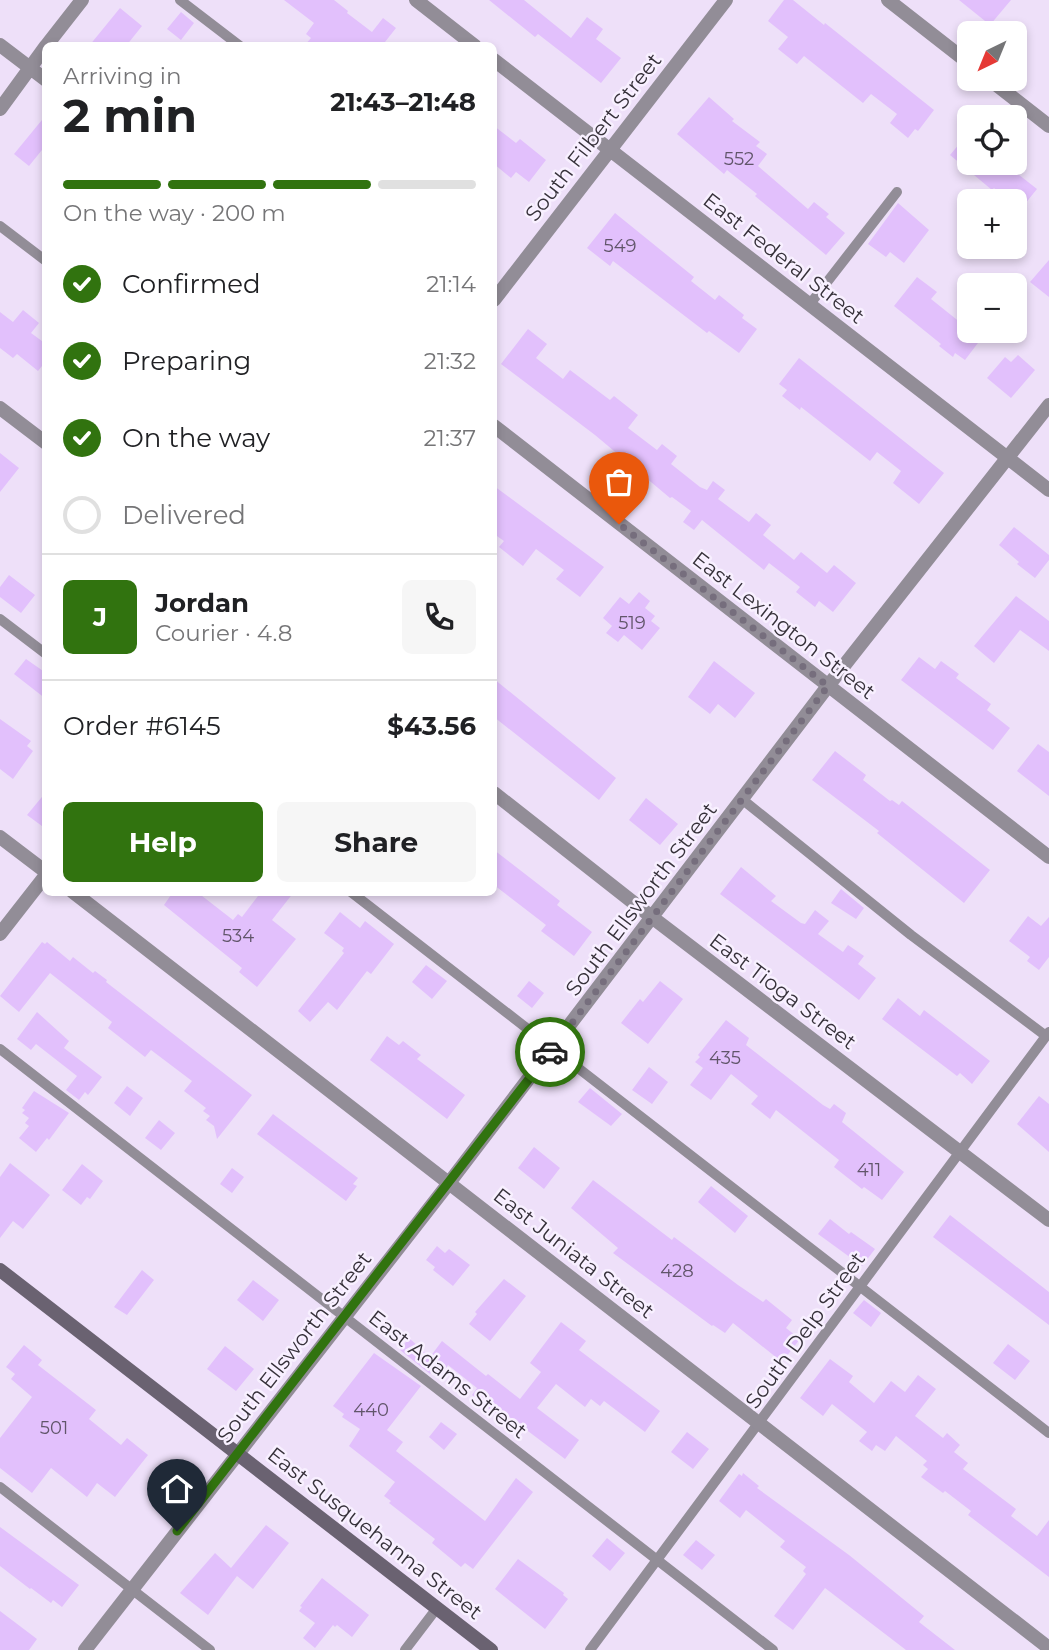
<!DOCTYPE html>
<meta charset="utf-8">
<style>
body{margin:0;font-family:Montserrat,sans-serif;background:#f6f6f6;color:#202124;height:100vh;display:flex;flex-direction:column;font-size:26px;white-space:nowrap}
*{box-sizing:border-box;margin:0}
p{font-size:23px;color:#757577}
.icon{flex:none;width:38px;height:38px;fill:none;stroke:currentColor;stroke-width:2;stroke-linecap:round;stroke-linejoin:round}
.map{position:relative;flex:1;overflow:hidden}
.details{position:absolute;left:42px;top:42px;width:455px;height:854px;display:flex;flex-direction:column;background:#fff;border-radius:10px;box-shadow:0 4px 10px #0003}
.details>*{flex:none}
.needle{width:46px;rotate:223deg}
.buttons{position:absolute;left:957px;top:21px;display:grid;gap:14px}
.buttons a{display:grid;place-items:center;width:70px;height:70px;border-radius:10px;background:#fff;box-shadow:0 4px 10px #0003;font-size:35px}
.pin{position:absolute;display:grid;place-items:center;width:60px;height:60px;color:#fff;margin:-72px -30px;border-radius:50% 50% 50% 0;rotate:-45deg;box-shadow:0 0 7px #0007}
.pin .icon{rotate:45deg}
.courier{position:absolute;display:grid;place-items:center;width:70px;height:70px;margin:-35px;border:5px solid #31730f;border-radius:50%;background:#fff;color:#222;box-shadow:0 2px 9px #0007}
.headline em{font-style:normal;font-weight:700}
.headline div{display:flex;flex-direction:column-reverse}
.headline{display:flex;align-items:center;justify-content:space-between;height:119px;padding:0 21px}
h1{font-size:46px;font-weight:700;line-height:52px}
.bar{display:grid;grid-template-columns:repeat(4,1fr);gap:10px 7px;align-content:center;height:84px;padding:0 21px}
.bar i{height:9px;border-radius:5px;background:#e0e0e0}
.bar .active{background:#31730f}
.bar p{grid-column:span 4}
.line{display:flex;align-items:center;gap:18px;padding:0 21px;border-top:2px solid #e0e0e0}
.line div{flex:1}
.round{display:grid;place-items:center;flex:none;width:74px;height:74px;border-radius:10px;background:#f6f6f6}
ol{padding:0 21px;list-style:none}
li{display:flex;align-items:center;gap:21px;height:77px}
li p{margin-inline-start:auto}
li .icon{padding:7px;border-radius:50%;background:#31730f;color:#fff;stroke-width:4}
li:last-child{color:#757577}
li i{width:38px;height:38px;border:4px solid #e0e0e0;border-radius:50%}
.action{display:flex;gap:14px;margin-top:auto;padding:14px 21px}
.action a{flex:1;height:80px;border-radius:10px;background:#31730f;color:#fff;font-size:28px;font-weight:700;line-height:80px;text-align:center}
.action a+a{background:#f6f6f6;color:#202124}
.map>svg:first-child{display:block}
.building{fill:#e2c0fc}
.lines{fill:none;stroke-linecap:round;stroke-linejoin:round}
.lane{stroke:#928d97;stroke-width:10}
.street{stroke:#928d97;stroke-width:14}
.secondary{stroke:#6a6271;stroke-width:14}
.done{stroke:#766e7d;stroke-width:7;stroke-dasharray:0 12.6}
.route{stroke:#31730f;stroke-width:9}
.labels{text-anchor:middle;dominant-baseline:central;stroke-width:5;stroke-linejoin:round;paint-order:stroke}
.number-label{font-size:18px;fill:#61556a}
.street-label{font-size:21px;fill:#36313a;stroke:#f8f0ff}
</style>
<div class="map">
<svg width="1049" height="1650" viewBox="0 0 1049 1650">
<rect width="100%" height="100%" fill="#eee0f9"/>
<path class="building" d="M284,0H334L348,11L347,13L372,32L383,18L396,28L385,42L389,46H304L311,38L306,34L314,23Z
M489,0H524L571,38L587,17L603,29L596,39L621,58L601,83L538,34L535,37Z
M784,0H793L824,25L825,23L934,110L918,131L915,129L908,138L890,123L897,114L871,94L863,103L804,56L797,64L778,49L788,37L768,21Z
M959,0H1011L990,25Z
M120,8L142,26L126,46H89Z
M181,12L194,23L181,40L167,29Z
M709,97L734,119L732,121L760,142L756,146L767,154L758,166L808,209L814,202L829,214L826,217L845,233L826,255L755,196L757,194L727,170L724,174L677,134Z
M46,115V145L29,166L14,154Z
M494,126L516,143L520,139L546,160L529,182L516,172L511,178L494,164Z
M970,131V163H1004L1037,189L1020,210L1015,206V201H1009L994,188L992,190L950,155Z
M898,203L929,230L904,263L890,252L886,257L868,244Z
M615,213L694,277L691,281L715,300L719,295L744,315L742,318L757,329L739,353L709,331L707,333L613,261L610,266L587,248Z
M1049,260V297L1030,282Z
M917,277L937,292L931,299L981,339L965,360L955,353L953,357L939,346L941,344L894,306Z
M23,310L39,323L31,333L46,344V361L38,371L17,354L13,358L0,348V312L13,322Z
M528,329L547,344L536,358L563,379L570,370L610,400L614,396L638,415L628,428L657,450L662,444L677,456L671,464L700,487L707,490L713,481L725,490L718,499L749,522L756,513L771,525L763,535L794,560L801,552L827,573L834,565L856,583L833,612L819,601L815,607L796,592L800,587L769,563L764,570L702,520L694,530L683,522L691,511L672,497L670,498L595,435L501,364Z
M1018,355L1035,370L1011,398L987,378L1005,357L1011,362Z
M799,358L944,473L919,504L893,483L901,471L877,452L870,461L801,407L800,410L782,396L787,390L779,384Z
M0,453L19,468L0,492Z
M494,486L604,567L580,597L556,579L564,570L536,549L523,566L499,547L504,541L494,534Z
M1014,527L1049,555V560L1035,578L1017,564L1019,562L999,545Z
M9,575L35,595L21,613L0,597V587Z
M639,592L650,601L645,608L655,616L651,621L660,628L642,650L624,635L618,642L606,633L612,626L603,618L620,597L629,604Z
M1016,596L1049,621V651L1020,630L994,663L974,646Z
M919,657L935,669L941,661L959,674L956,678L991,704L987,710L1010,728L993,750L901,680Z
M26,659L46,673V699L14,674Z
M714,661L755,693L735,718L718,704L710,714L688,697Z
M494,679L616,778L599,800L494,717Z
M0,719L31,741L27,746L33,751L13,779L0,769Z
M1038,744L1049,752V796L1017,771Z
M835,751L866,775L863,780L890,801L892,800L899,805L902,801L990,870L964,903L877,833L879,831L812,780Z
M46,792V829L27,815Z
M646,798L678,824L660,845L629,820Z
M494,850L560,901L557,905L592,932L574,956L541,931L546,925L494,885Z
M741,867L776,896L771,901L801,923L805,924L815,910L829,921L818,934L843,952L848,945L864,956L858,964L876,978L859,1000L720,894Z
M841,889L864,908L856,919L831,903Z
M173,892H197L233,920L238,914L242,917L261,892H294L272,920L296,939L257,987L239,972L242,968L164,905Z
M340,912L360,928L365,921L394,944L371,974L367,971L337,1010L328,1002L310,1022L298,1011L344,953L342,951L344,948L324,933Z
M1028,916L1041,926L1049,917V957L1039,970L1027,961L1030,957L1009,941Z
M42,942L45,944L47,942L70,961L73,957L93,973L95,971L107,980L106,982L252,1095L217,1139L214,1126L206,1120L210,1116L203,1111L206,1108L184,1091L192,1081L151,1050L145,1057L108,1028L112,1022L50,973L19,1012L0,996Z
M426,965L447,981L432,999L412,982Z
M529,981L544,993L532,1008L517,996Z
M660,981L683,999L648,1044L621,1023L640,999L643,1002Z
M898,998L920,1016L924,1010L990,1061L972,1084L960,1073L957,1076L882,1019Z
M37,1012L69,1041L64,1048L102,1077L88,1095L85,1092L79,1100L66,1090L77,1076L36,1044L31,1050L17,1039Z
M726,1020L749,1038L746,1045L823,1105L830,1109L834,1104L846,1113L842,1122L904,1172L882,1200L864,1187L862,1189L834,1167L839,1160L776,1110L770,1119L751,1104L758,1096L731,1074L711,1100L690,1085L703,1068L695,1062L700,1057L698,1055Z
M387,1036L399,1045L403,1041L421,1055L417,1059L465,1095L447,1119L370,1060Z
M649,1067L668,1082L652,1104L632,1090Z
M127,1086L143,1098L130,1116L114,1103Z
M590,1088L622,1114L611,1126L578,1102Z
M34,1091L69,1113L49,1140L47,1138L36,1152L19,1138L29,1126L25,1123L29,1118L22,1113L25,1110L22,1108Z
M1039,1096L1049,1104V1152L1017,1124Z
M273,1114L358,1178L353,1184L357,1186L346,1201L257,1134Z
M159,1120L175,1133L161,1150L145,1138Z
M534,1147L560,1168L544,1189L518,1168Z
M10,1163L50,1195L23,1229L13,1221L0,1238V1177Z
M82,1164L103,1181L90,1199L87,1197L81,1205L62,1190Z
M232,1168L244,1177L232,1193L220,1184Z
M593,1180L672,1240L674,1237L738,1285L763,1302L766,1299L792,1320L786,1328L800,1339L782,1362L733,1323L725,1333L713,1325L712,1326L613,1253L618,1248L571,1208Z
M711,1186L748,1216L735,1233L698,1202Z
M950,1215L1049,1292V1325L933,1237Z
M830,1219L849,1234L851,1232L875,1249L862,1266L818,1234Z
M437,1246L445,1253L449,1249L470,1265L453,1286L433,1270L435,1267L426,1260Z
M142,1270L154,1280L127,1315L114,1307Z
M504,1279L526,1296L490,1341L469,1324L477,1314L475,1312Z
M253,1280L279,1300L263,1321L237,1300Z
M864,1300L881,1313L871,1327L853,1313Z
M561,1322L586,1341L579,1350L660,1411L645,1432L604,1401L600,1406L591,1399L585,1407L556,1384L537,1408L579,1440L565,1459L500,1410L496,1414L472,1395L477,1388L448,1365L444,1371L437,1365L430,1374L400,1350L409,1338L430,1357L442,1341L486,1376L488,1374L520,1399L541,1372L530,1363Z
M1008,1344L1030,1361L1015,1380L993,1363Z
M24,1345L42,1360L38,1365L96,1410L89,1419L121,1445L127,1438L148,1455L115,1497L97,1483L87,1497L51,1468L32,1493L0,1468V1438L32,1397L11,1379L15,1374L6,1367Z
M225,1346L254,1369L236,1391L207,1369Z
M374,1353L421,1386L387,1430L403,1442L396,1451L485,1521L516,1478L533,1492L473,1569L465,1563L461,1567L432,1543L435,1539L389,1503L391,1501L384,1496L395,1482L349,1446L360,1429L342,1417L344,1414L333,1406Z
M830,1359L853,1376L849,1382L874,1403L891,1381L905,1392L918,1375L936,1389L915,1416L943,1438L947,1433L960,1445L954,1452L968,1463L963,1469L1016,1509L1011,1516L1037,1536L1049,1520V1577L968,1515L971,1511L945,1491L943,1493L921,1477L928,1469L923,1465L927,1461L896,1436L885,1451L876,1445L872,1451L859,1441L867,1432L832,1404L823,1416L800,1398Z
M441,1422L457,1434L444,1450L429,1437Z
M687,1432L709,1449L693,1469L671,1452Z
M743,1473L759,1486L757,1488L849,1555L924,1616L919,1622L955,1650H906L825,1588L793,1630L774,1616L806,1574L803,1571L806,1567L780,1547L785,1541L746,1510L740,1518L719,1501L739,1474L742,1476Z
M266,1525L289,1543L253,1589L237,1576L208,1615L180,1593L215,1553L231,1568Z
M0,1527L79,1585L62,1607L53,1600L51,1603L31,1588L30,1589L0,1566Z
M607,1538L625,1553L610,1571L592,1556Z
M696,1540L715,1555L702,1570L683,1555Z
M518,1559L564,1593L563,1595L568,1599L545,1629L495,1589Z
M322,1578L369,1615L352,1637L337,1625L335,1627L333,1625L315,1648L303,1638L315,1623L299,1611L302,1607L300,1606Z
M0,1611L37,1639L29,1650H0Z"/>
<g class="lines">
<path class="lane" d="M180,0L240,46
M0,226L46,261
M810,304L897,192
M0,619L46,654
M743,800L911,935L1046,1036
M351,892L1049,1433
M0,1049L773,1650
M0,1487L210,1650
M405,1650L437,1608
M590,1650L1049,1032"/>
<path class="street" d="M416,0L475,46
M888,0L970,64
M0,45L46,80
M46,46L82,0
M494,60L1049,490
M989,79L1049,126
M0,109L46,46
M494,300L726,0
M0,408L46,443
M494,426L1049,857
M494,793L653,918L1049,1220
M0,837L46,872
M73,892L1049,1648
M0,934L46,875
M85,1650L449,1183L828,686L1049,405"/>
<path class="secondary" d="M0,1270L491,1650"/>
</g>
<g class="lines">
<path class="done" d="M550,1052L828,686L619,524"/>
<path class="route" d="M177,1531L550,1052"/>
</g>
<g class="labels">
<g class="number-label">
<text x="739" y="159">552</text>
<text x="620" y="246">549</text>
<text x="632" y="623">519</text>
<text x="238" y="936">534</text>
<text x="725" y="1058">435</text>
<text x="869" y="1170">411</text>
<text x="677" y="1271">428</text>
<text x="371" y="1410">440</text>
<text x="54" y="1428">501</text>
</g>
<g class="street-label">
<text transform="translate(593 137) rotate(-52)">South Filbert Street</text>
<text transform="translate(784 258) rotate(38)">East Federal Street</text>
<text transform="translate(784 625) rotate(38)">East Lexington Street</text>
<text transform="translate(641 899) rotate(-53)">South Ellsworth Street</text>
<text transform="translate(783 991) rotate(37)">East Tioga Street</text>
<text transform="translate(574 1253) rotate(38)">East Juniata Street</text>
<text transform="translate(805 1330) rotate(-54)">South Delp Street</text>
<text transform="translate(294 1347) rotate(-52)">South Ellsworth Street</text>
<text transform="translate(448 1374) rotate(38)">East Adams Street</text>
<text transform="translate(375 1533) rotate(38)">East Susquehanna Street</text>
</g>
</g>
</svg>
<div class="buttons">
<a><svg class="needle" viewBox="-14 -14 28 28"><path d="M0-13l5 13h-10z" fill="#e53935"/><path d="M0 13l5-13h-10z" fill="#757577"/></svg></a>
<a><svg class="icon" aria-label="locate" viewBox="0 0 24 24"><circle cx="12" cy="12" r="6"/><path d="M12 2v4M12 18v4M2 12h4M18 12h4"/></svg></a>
<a>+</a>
<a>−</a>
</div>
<div class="pin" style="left:619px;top:524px;background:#ea580c"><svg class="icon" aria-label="bag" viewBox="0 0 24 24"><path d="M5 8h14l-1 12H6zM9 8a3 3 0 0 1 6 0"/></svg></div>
<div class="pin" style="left:177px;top:1531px;background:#1f2937"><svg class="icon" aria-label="home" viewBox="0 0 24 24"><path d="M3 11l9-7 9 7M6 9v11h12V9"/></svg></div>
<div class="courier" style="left:550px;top:1052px"><svg class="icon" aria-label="car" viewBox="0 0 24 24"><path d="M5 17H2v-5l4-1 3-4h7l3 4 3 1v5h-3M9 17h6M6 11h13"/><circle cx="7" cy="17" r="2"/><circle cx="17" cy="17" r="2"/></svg></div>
<section class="details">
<div class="headline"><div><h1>2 min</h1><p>Arriving in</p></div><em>21:43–21:48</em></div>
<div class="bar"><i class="active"></i><i class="active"></i><i class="active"></i><i></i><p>On the way · 200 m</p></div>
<ol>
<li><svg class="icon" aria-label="check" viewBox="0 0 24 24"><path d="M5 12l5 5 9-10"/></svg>Confirmed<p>21:14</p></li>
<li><svg class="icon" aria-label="check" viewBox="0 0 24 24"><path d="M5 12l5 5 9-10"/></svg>Preparing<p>21:32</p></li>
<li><svg class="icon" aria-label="check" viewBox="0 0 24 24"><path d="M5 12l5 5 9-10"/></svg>On the way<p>21:37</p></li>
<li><i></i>Delivered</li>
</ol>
<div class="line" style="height:126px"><b class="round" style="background:#31730f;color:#fff">J</b><div><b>Jordan</b><p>Courier · 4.8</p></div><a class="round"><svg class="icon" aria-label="phone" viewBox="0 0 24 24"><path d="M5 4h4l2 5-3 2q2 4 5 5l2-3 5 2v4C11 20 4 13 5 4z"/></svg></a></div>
<div class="line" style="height:91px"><div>Order #6145</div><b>$43.56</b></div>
<div class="action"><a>Help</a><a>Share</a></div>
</section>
</div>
